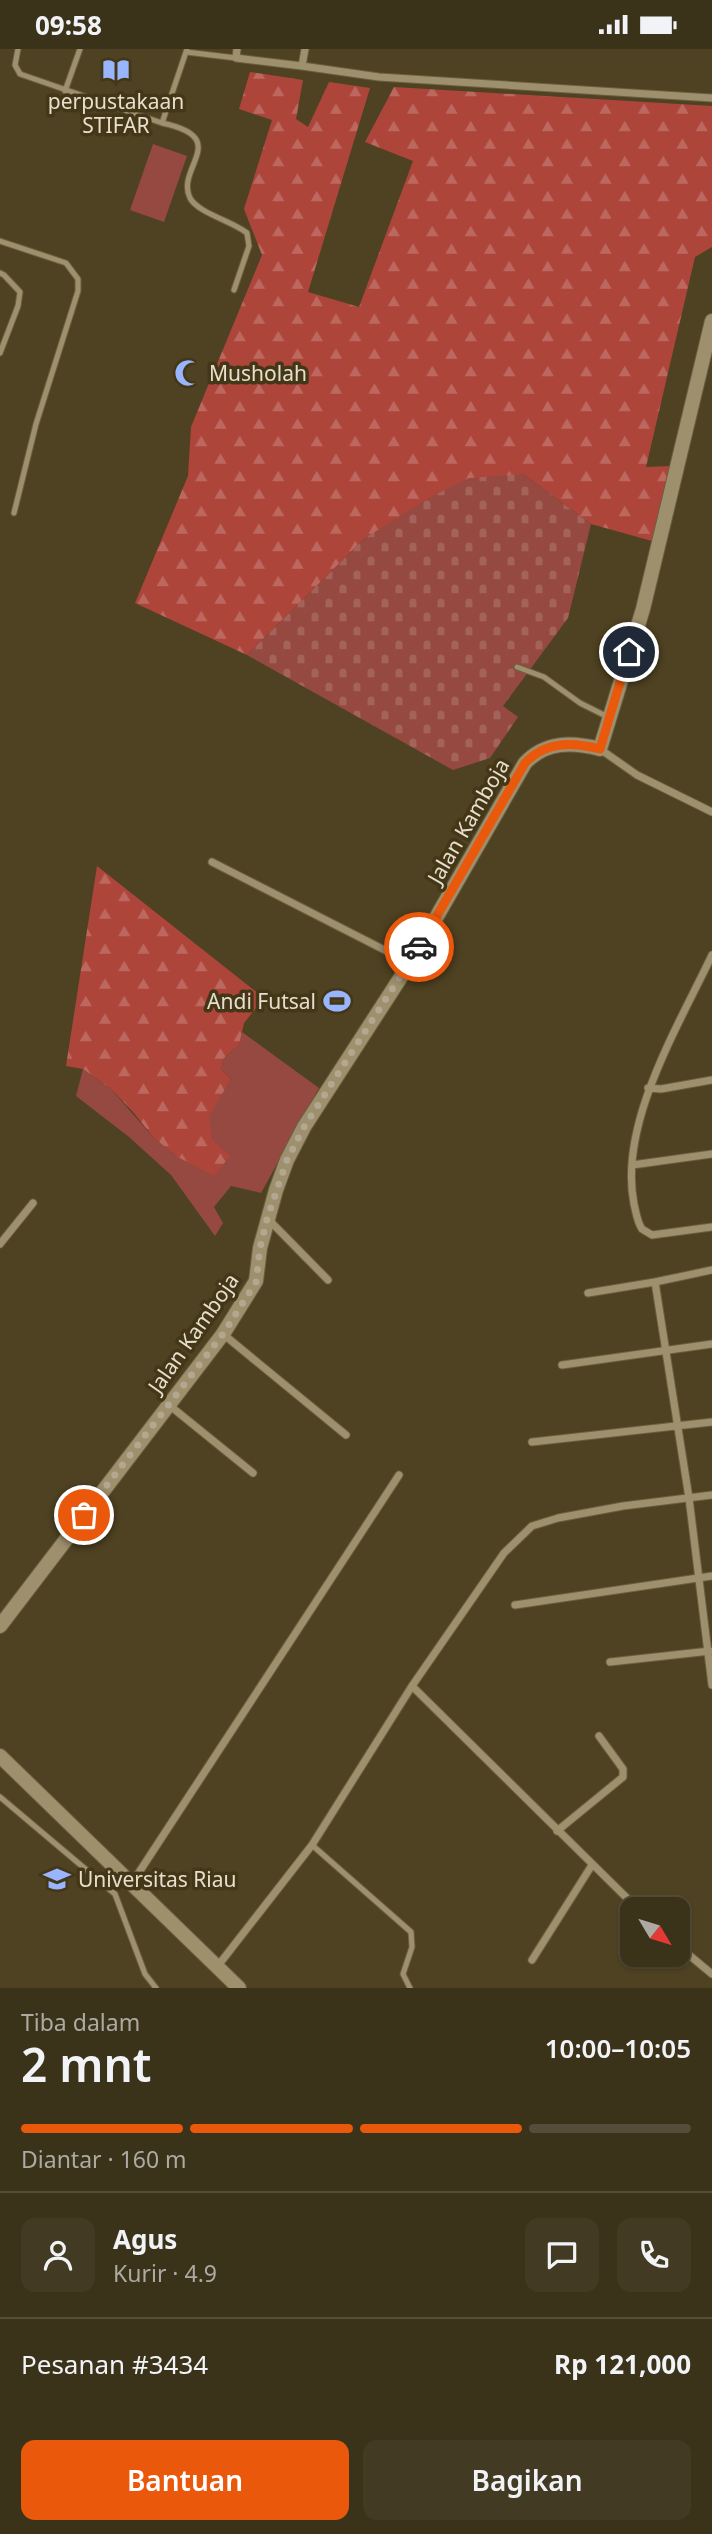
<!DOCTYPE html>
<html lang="id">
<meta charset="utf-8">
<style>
body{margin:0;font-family:"Noto Sans",sans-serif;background:#423a23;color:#f1f3f6;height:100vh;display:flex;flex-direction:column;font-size:26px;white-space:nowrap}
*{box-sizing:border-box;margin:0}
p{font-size:23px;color:#acaaa2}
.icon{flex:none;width:38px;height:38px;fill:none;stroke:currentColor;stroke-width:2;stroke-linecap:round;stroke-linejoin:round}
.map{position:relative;height:1939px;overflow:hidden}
.side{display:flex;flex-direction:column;background:#3b321a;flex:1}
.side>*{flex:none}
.needle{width:46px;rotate:128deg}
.buttons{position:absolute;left:620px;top:1848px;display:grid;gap:14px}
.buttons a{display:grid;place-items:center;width:70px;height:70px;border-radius:14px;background:#3b321a;box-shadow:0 2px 5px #0004,0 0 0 2px #544d39;font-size:35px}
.pin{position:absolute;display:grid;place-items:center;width:60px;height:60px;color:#fff;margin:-30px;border:4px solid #fff;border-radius:50%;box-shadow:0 2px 7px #0007}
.courier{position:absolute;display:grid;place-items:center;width:70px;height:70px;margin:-35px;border:5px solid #ea580c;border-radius:50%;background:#fff;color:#222;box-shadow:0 2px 9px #0007}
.head em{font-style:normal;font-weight:600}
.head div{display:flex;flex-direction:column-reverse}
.head{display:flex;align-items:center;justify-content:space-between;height:119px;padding:0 21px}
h1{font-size:46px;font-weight:600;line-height:52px}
.bar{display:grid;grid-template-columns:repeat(4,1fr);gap:10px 7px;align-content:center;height:84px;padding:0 21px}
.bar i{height:9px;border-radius:5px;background:#544d39}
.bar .selected{background:#ea580c}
.bar p{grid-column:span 4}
.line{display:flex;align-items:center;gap:18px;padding:0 21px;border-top:2px solid #544d39}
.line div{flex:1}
.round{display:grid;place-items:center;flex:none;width:74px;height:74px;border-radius:14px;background:#423a23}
.primary-button{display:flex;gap:14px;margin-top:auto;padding:14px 21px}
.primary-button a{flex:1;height:80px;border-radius:14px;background:#ea580c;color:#fff;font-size:28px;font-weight:600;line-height:80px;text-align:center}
.primary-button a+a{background:#423a23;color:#f1f3f6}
.status{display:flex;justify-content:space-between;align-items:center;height:49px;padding:0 35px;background:#3b321a;direction:ltr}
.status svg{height:19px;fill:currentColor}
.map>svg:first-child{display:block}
.grass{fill:#954940}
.forest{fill:url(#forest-firs)}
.cemetery{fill:url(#cemetery-stones)}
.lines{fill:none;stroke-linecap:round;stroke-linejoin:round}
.lane-casing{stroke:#6a5f42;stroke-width:7}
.street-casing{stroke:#6a5f42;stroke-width:9}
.secondary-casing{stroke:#6a5f42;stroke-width:16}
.lane{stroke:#9e906d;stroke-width:5}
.street{stroke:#9e906d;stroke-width:7}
.secondary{stroke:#9e906d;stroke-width:14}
.done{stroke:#b2a891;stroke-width:7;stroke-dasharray:0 12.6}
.route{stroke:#ea580c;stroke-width:9}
.labels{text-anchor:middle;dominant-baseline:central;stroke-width:7;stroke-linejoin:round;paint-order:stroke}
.poi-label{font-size:21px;fill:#e7dfcd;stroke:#443717;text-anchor:start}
.street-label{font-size:21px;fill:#e7dfcd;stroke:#443717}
</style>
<div class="status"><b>09:58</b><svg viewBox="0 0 49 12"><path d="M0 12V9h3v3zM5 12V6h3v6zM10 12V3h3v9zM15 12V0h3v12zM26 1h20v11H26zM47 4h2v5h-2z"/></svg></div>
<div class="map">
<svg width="712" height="1939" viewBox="0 0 712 1939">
<defs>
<pattern id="forest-firs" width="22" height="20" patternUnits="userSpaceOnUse" patternTransform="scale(1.75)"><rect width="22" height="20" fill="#ad453b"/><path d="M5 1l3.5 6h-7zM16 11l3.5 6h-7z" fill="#bc685f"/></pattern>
<pattern id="cemetery-stones" width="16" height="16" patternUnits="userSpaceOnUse" patternTransform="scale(1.75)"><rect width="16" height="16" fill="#954940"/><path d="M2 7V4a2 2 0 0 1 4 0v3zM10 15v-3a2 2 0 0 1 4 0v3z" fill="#a4635a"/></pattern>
</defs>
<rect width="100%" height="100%" fill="#4f4222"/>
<path class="grass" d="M153,95L187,107L164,173L130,161Z
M242,983L319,1039L261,1144L231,1137L214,1158L223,1174L215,1187L171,1126L129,1088L76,1047L83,1020L111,1040L153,1088L176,1107L213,1092L208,1066L231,1030L221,1020L224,1009L239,996Z"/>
<path class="forest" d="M250,23L303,31L296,70L308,78L329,33L370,39L308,243L359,258L413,112L365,93L394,38L712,57V198L695,208L646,418L672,417L652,492L591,475L523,425L365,489L247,606L135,554L188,427L191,378L262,206L244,160L272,71L239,60Z
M97,817L264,949L244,974L239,996L224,1009L221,1020L231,1030L209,1067L213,1092L230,1107L214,1127L176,1107L153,1088L133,1063L111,1040L83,1020L66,1017Z"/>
<path class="cemetery" d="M523,425L591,475L568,569L503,657L518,668L490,709L453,721L247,606L365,489L429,449L469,429Z"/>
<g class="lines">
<defs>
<path id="lane" d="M18,0L15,16L20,25L162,74C233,89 175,119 190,149C198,164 232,172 247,184L249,197L234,241
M186,3L236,9
M65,42L80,0
M162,74L187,0
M0,192L66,214L78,230V242L36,375L14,464
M0,224L4,226L20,243L18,257L0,304
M517,618L544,628L580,654L608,668
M0,1748L115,1845L145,1925L156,1939
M312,1796L411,1883L412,1898L403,1925L410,1939"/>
<path id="street" d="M237,0L236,9L302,17
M305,0L302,17L379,28L712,49
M600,700L637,726L712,763
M212,813L410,914
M712,906C679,976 618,1075 634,1155C636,1163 637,1173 642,1180L652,1186L712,1178
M648,1039L661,1040L712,1031
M632,1116L712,1105
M268,1170L328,1231
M0,1195L33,1154
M655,1233L712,1221
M588,1244L655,1233L689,1449L712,1636
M223,1285L346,1386
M562,1316L712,1295
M169,1356L253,1424
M532,1393L712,1373
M515,1556L712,1527
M610,1613L710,1602
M412,1637L638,1860
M557,1782L623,1728V1720L599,1687
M132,1834L399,1426
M677,1896L712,1925
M532,1911L592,1816
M217,1918L312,1796L412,1637L504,1504L532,1477L558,1469L623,1457L712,1446"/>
<path id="secondary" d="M0,1577L223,1285L256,1232L260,1199L276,1141L287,1111L304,1078L410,914L525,714C546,692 572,693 600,700L643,560L712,272
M0,1707L239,1939"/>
</defs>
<use href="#lane" class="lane-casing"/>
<use href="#street" class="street-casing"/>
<use href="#secondary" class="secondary-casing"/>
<use href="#lane" class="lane"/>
<use href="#street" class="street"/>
<use href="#secondary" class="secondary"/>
</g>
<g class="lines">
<path class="done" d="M84,1466L223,1285L256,1233L260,1199L267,1170L287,1111L304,1078L419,898"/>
<path class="route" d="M419,898L525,714C546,692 572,693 600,700L629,603"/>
</g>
<defs>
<symbol id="library-bare" viewBox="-9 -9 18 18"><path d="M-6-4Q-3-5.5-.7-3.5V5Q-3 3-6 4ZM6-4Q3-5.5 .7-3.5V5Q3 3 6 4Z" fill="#99b5fd" stroke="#443717" stroke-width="2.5" paint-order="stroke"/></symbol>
<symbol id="mosque-bare" viewBox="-9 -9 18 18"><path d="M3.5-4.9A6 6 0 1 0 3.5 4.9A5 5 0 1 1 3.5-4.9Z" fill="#99b5fd" stroke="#443717" stroke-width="2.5" paint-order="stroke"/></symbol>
<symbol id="stadium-bare" viewBox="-9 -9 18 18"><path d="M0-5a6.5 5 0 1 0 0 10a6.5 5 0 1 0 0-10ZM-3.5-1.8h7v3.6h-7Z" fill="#99b5fd" stroke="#443717" stroke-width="2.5" paint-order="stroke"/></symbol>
<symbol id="university-bare" viewBox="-9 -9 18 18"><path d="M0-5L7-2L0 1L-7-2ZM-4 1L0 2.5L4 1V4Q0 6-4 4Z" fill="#99b5fd" stroke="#443717" stroke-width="2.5" paint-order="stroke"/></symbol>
</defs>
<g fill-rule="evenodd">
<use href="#library-bare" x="97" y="2" width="38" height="38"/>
<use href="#mosque-bare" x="169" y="305" width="38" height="38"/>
<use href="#stadium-bare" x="318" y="933" width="38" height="38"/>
<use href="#university-bare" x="38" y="1811" width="38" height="38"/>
</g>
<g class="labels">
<g class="poi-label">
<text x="116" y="52" text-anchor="middle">perpustakaan<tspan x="116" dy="24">STIFAR</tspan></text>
<text x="209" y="324">Musholah</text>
<text x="316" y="952" text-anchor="end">Andi Futsal</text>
<text x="78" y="1830">Universitas Riau</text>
</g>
<g class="street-label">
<text transform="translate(468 772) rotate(-60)">Jalan Kamboja</text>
<text transform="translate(193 1284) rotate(-55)">Jalan Kamboja</text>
</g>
</g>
</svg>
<div class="buttons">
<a><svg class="needle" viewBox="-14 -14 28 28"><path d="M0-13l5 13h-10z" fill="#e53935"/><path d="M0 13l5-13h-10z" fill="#acaaa2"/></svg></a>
</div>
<div class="pin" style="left:84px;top:1466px;background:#ea580c"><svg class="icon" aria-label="bag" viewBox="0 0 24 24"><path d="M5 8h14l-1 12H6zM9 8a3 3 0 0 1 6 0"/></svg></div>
<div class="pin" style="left:629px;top:603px;background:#1f2937"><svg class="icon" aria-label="home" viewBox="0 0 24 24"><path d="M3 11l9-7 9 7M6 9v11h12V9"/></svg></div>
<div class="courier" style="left:419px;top:898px"><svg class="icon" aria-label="car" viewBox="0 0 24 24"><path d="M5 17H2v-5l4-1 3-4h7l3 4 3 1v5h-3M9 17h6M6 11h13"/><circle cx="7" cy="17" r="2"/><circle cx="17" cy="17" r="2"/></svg></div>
</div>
<section class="side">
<div class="head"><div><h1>2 mnt</h1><p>Tiba dalam</p></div><em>10:00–10:05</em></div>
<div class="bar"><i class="selected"></i><i class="selected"></i><i class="selected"></i><i></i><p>Diantar · 160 m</p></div>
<div class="line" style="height:126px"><a class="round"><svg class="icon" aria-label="person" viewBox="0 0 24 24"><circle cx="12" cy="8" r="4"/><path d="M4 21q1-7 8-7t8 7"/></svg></a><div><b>Agus</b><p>Kurir · 4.9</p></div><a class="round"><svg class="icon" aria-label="chat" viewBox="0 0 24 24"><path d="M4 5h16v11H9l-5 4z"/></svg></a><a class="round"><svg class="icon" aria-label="phone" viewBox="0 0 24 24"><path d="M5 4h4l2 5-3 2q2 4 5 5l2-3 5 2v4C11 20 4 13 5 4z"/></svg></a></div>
<div class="line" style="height:91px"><div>Pesanan #3434</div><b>Rp 121,000</b></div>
<div class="primary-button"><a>Bantuan</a><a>Bagikan</a></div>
</section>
